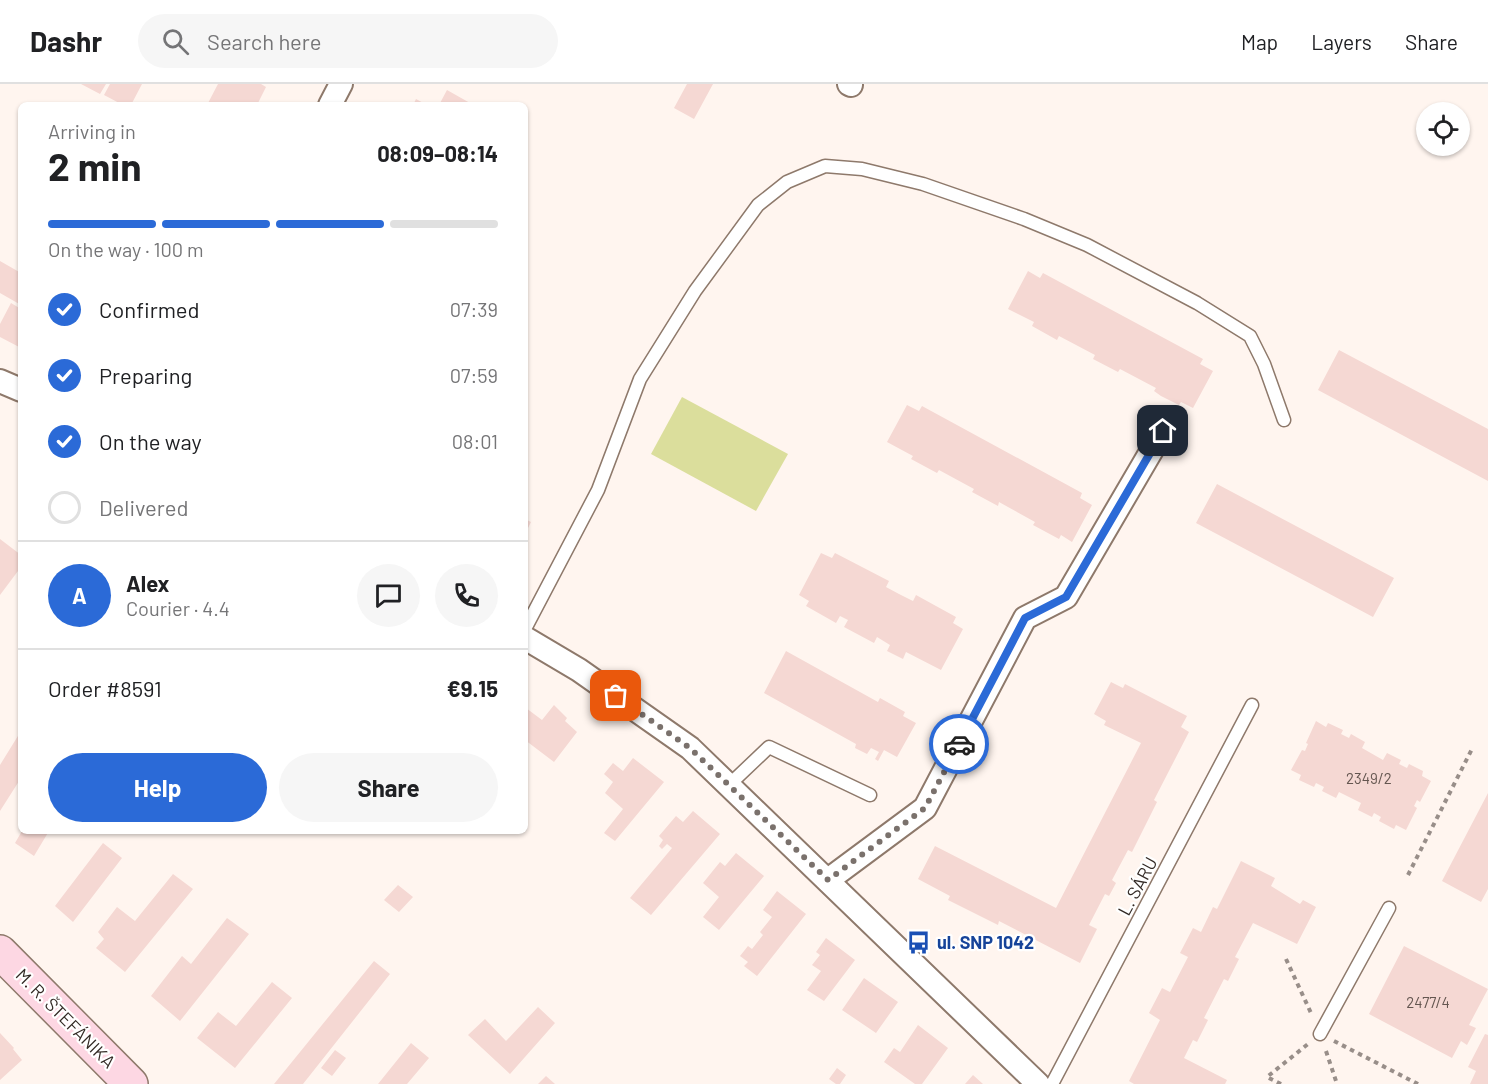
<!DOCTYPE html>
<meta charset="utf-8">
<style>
body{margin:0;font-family:Barlow,sans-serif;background:#f6f6f6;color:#202124;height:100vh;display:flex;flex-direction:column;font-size:22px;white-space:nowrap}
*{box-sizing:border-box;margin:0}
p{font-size:20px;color:#757577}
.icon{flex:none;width:33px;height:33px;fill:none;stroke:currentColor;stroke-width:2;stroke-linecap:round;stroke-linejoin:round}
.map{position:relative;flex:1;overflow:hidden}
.panel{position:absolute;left:18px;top:18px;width:510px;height:732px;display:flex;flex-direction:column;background:#fff;border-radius:9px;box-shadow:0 2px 4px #0004}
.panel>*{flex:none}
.controls{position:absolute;left:1416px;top:18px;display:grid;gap:12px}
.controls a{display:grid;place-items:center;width:54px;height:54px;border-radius:50%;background:#fff;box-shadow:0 2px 4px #0004;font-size:30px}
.pin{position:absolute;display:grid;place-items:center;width:51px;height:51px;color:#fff;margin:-26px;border-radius:12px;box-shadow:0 3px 9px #0006}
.courier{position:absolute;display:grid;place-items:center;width:60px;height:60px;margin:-30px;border:4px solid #2b6ad7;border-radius:50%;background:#fff;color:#222;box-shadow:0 2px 8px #0007}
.head em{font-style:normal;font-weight:700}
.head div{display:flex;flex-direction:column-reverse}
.head{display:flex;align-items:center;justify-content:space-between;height:102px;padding:0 30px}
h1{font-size:39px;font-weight:700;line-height:45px}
.bar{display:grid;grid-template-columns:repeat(4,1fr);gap:9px 6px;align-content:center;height:72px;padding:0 30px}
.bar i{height:8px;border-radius:4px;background:#e0e0e0}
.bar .selected{background:#2b6ad7}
.bar p{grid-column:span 4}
.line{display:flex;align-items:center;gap:15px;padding:0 30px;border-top:2px solid #e0e0e0}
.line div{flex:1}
.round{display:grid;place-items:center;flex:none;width:63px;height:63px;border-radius:32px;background:#f6f6f6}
ol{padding:0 30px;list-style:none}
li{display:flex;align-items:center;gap:18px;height:66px}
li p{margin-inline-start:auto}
li .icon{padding:6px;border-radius:50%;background:#2b6ad7;color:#fff;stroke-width:4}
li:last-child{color:#757577}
li i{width:33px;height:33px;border:3px solid #e0e0e0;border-radius:50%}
.action{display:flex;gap:12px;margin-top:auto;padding:12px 30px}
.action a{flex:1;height:69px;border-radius:36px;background:#2b6ad7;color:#fff;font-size:24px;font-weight:700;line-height:69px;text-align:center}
.action a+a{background:#f6f6f6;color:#202124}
header{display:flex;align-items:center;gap:36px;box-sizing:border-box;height:84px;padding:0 30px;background:#fff;border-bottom:2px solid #e0e0e0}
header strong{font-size:28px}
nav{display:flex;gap:33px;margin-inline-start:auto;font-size:21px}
.search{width:420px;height:54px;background:#f6f6f6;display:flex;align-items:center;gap:15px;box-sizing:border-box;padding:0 21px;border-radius:33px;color:#757577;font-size:22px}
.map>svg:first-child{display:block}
.green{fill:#dbde9c}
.building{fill:#f5d8d3}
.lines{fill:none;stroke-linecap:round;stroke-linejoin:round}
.lane-casing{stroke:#8e796b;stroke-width:15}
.street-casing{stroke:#8e796b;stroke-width:26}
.secondary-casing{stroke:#8e796b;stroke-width:36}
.path{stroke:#988e89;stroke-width:4;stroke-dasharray:4.5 4.5;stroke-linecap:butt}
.lane{stroke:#fff;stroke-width:12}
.street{stroke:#fff;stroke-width:22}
.secondary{stroke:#fdd7e3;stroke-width:33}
.done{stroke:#7a716c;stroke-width:6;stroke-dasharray:0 10.8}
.route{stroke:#2b6ad7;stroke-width:8}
.labels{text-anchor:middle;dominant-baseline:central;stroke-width:4.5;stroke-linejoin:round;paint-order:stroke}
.number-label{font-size:15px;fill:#645650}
.street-label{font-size:18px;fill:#332a25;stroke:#fff}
.transit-label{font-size:18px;font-weight:bold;fill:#164399;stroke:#fff;text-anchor:start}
</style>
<header>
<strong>Dashr</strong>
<div class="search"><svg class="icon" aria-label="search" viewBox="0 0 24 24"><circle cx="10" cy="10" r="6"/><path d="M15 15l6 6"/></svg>Search here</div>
<nav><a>Map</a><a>Layers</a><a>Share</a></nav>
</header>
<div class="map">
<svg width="1488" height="1000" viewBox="0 0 1488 1000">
<rect width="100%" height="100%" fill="#fff5ef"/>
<path class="green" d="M682,313L788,370L756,427L651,370Z"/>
<path class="building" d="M81,0H106L100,10Z
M110,0H142L131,21H123L104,11Z
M218,0H261L266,3L257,21H207Z
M687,0H713L694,35L674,24Z
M447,6L470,19L469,21H439Z
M416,15L427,21H413Z
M0,177L21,189V221L0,209Z
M1028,187L1040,194L1043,189L1203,275L1200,280L1213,287L1193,324L1181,318L1179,321L1161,312L1154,307L1156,304L1120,285L1118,288L1093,275L1095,271L1059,252L1057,256L1032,242L1034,238L1008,225Z
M11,219L21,225V264L0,253V240Z
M1339,266L1488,345V397L1318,306Z
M907,321L919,327L922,322L1082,409L1080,414L1092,421L1072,458L1061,451L1059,455L1033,441L1035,438L999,418L998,422L972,408L974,405L939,386L937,389L911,375L913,372L887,358Z
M1217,400L1394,494L1373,533L1196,439Z
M525,435L531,438L525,450Z
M0,455L21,471V483L0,511Z
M821,469L832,474L835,469L889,497L886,503L899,510L913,517L916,511L956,533L953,539L963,545L941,586L906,568L903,575L887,567L890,561L877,553L874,559L844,543L848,536L840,532L836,539L806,522L809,517L799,511Z
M786,567L878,618L880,614L905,628L903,632L916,639L897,673L884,666L878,677L875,675L879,668L871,664L867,670L855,664L856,660L764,609Z
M1111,598L1123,604L1125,600L1187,632L1181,643L1189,648L1154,716L1157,718L1132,768L1128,766L1112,796L1116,799L1109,812L1105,810L1089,841L1097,845L1080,879L999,837L998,841L948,816L950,812L918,795L935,762L1056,824L1141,659L1104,641L1106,637L1094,630Z
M554,621L567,634L565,637L577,648L554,678L525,656V625L526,624L542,636Z
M1316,637L1326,643L1328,639L1343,646L1341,650L1349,654L1351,650L1365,658L1362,664L1383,676L1387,669L1401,676L1399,680L1407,684L1409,680L1423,687L1422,692L1431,697L1420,718L1417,716L1414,722L1417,724L1406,746L1396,741L1394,745L1379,737L1381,733L1374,729L1372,733L1358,726L1361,719L1339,708L1336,714L1322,707L1324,703L1316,699L1314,703L1299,696L1301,691L1291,686L1302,666L1305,667L1308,660L1306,659Z
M21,647V694L0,727V681Z
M633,674L664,698L615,757L604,749L623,725L605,709L613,698L604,690L613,679L623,687Z
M1488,709V805L1481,818L1442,797Z
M693,727L720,750L651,831L630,814L672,764L667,760L662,765L659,762L663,756L659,752L676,732L683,738Z
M22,747H49L34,772L15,759Z
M103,759L122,774L73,838L55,822Z
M736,769L764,792L719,846L703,833L719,813L703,799L720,778L725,782Z
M1241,777L1275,794L1271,802L1300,820L1303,816L1316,823L1297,860L1253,839L1235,873L1239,875L1228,897L1224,895L1204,934L1208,936L1197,958L1193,956L1184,974L1227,996L1225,1000H1134L1129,997L1160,936L1149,929L1162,904L1170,908L1188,873L1180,869L1193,844L1201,848L1213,823L1217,825Z
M173,790L193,805L125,888L96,864L104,855L98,848L117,823L135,837Z
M398,801L413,813L399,828L384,816Z
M777,807L806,830L757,892L744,882L748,878L740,872L748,862L752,865L763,851L760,848L772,833L763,826Z
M227,834L249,850L180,937L151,912L182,872L191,880Z
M826,854L855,876L824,917L807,906L821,887L812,881L820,871L816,868Z
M1404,862L1488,905L1469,941L1476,944L1467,961L1461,957L1452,974L1369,930Z
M374,877L390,890L303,1000H274Z
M864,894L898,918L876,949L842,926Z
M272,898L292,914L235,984L197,954L218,928L236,942Z
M538,923L555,939L510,990L468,951L485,935L506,957Z
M918,941L948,964L922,1000H915L884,978L894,964L900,968Z
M0,949L14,964L13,965L22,976L0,996Z
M1485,950L1488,951V1000H1470L1476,987L1468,983Z
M411,959L429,974L407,1000H378Z
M335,966L346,974L332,992L321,984Z
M837,984L846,991L840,1000H836L829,995Z
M973,991L983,1000H965Z
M546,992L555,1000H538Z"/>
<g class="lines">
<defs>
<path id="lane" d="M525,545L598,406L640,295L695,207L758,121L787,98L825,82L862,85L923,100L1024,135L1087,161L1197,219L1250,252L1264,280L1284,336
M729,701L769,663L870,711
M1320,950L1389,824
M1052,1000L1252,621"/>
<path id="street" d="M849,0L851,1
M330,21L341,0
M0,297L21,306
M525,554L579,586L690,664L1038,1000
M828,796L925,724L1025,534L1066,513L1163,347"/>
<path id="secondary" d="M0,868L131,1000"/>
</defs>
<use href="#lane" class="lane-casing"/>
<use href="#street" class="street-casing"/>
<use href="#secondary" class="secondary-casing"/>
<path class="path" d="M1408,791L1473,663
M1286,875L1311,929
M1334,957L1418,1000
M1326,967L1337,1000
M1281,1000L1267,993L1308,960"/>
<use href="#lane" class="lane"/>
<use href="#street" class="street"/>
<use href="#secondary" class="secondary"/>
</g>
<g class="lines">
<path class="done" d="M616,612L690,664L828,796L925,724L959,660"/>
<path class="route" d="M959,660L1025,534L1066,513L1163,347"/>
</g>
<defs>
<symbol id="bus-bare" viewBox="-9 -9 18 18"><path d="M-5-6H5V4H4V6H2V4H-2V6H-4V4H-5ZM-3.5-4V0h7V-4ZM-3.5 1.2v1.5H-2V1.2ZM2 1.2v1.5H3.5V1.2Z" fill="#1a4fb4" stroke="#fff" stroke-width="2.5" paint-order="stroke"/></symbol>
</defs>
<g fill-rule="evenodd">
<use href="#bus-bare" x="902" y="842" width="33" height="33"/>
</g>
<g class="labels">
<g class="number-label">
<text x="1369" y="694">2349/2</text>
<text x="1428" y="918">2477/4</text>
</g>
<g class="street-label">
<text transform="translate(1137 802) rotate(-62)">L. SÁRU</text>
<text transform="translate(66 934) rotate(45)">M. R. ŠTEFÁNIKA</text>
</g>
<g class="transit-label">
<text x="937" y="858">ul. SNP 1042</text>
</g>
</g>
</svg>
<div class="controls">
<a><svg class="icon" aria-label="locate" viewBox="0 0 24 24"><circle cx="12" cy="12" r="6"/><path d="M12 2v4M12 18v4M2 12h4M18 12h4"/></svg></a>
</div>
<div class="pin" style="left:616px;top:612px;background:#ea580c"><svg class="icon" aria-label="bag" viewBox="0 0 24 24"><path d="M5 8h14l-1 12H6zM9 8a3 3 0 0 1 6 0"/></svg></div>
<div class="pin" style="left:1163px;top:347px;background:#1f2937"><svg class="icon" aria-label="home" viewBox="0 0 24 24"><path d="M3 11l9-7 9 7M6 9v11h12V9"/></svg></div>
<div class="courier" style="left:959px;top:660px"><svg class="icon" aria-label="car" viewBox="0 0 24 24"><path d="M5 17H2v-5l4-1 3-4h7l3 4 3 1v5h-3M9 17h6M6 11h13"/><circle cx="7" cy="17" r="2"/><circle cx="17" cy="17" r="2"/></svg></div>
<section class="panel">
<div class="head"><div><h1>2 min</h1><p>Arriving in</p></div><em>08:09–08:14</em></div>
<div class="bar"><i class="selected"></i><i class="selected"></i><i class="selected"></i><i></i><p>On the way · 100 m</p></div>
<ol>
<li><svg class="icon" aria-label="check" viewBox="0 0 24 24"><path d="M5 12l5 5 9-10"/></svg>Confirmed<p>07:39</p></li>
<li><svg class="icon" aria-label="check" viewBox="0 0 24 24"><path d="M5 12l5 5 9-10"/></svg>Preparing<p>07:59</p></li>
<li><svg class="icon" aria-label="check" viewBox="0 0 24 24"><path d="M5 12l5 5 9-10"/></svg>On the way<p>08:01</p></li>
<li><i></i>Delivered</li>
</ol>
<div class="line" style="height:108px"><b class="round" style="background:#2b6ad7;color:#fff">A</b><div><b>Alex</b><p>Courier · 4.4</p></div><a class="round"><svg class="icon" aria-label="chat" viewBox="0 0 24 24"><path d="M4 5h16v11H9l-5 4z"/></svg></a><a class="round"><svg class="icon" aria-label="phone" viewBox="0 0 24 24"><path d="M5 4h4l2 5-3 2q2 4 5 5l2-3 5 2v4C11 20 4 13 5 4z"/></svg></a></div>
<div class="line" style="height:78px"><div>Order #8591</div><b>€9.15</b></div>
<div class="action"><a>Help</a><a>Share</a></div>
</section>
</div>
